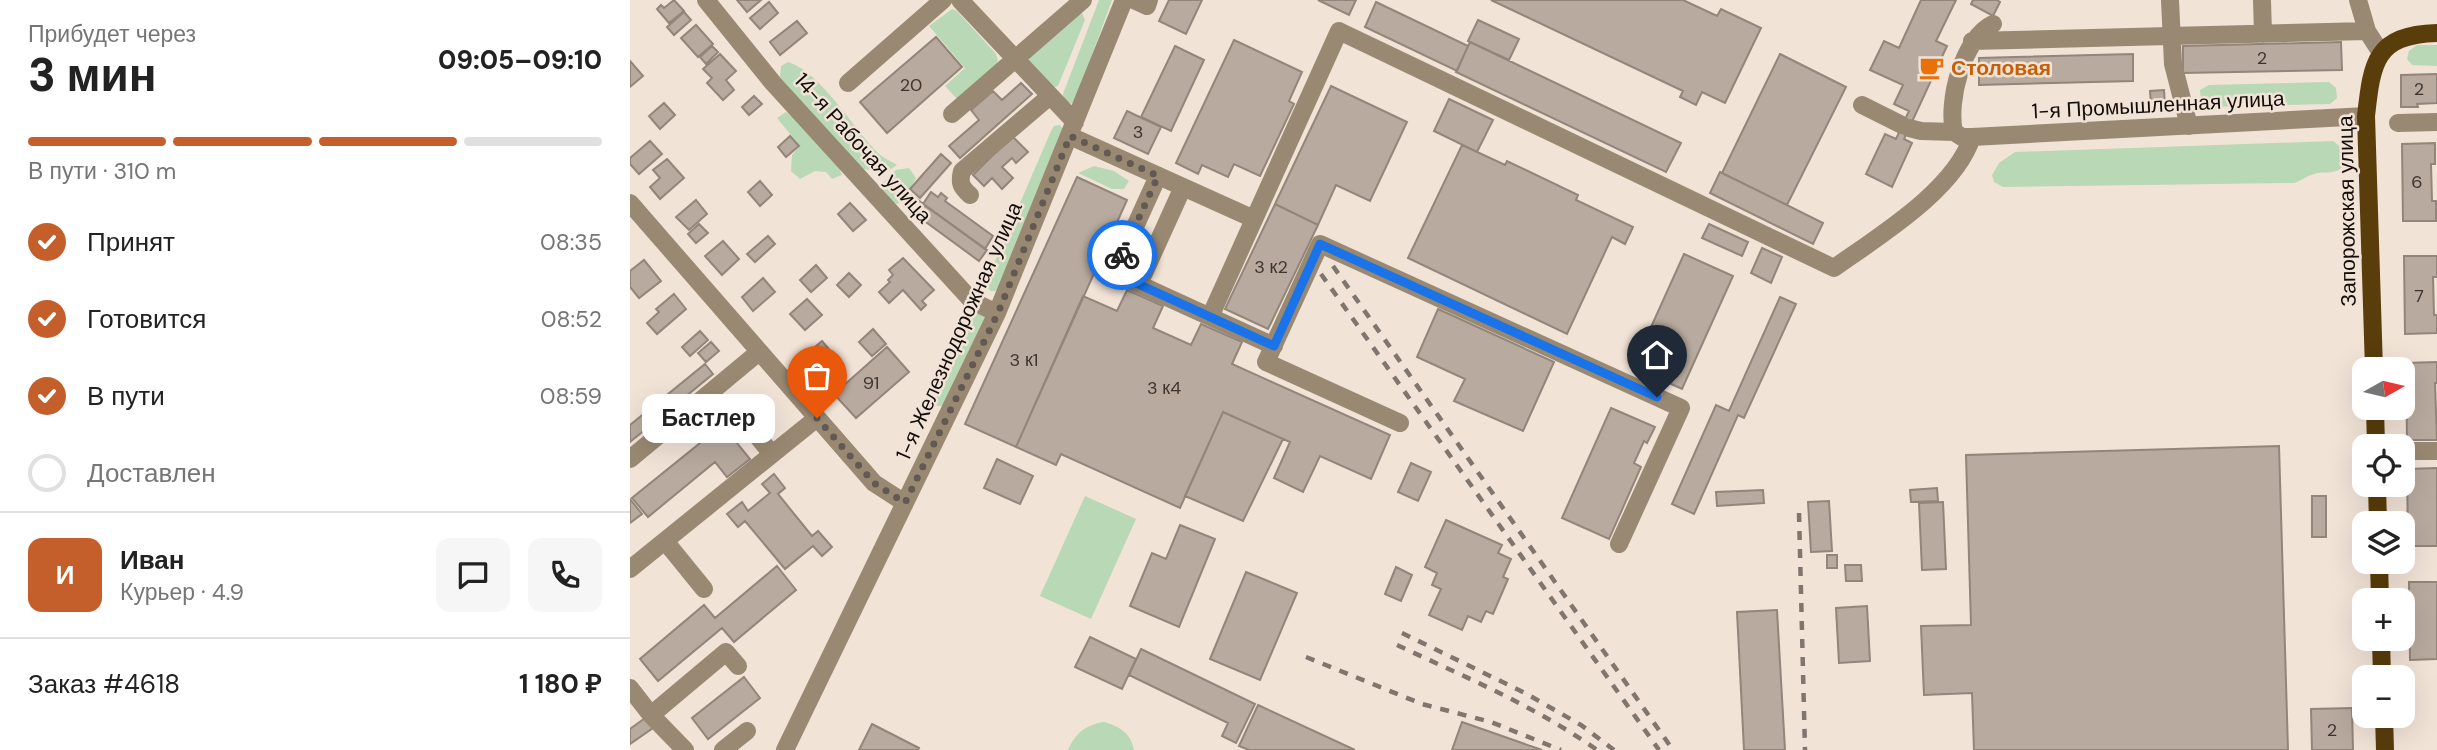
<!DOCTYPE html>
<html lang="ru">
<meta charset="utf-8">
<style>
body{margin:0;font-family:"DM Sans",sans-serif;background:#f6f6f6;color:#222;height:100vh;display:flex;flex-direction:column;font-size:26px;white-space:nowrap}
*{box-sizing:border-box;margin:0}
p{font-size:23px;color:#767676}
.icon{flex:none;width:38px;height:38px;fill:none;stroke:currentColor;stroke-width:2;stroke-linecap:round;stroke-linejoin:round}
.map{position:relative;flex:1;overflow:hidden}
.sheet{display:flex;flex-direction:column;background:#fff;width:630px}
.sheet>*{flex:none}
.needle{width:46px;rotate:82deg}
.tools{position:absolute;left:1722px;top:357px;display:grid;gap:14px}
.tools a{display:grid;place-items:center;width:63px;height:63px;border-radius:14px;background:#fff;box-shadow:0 7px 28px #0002;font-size:35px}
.pin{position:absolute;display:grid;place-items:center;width:60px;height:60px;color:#fff;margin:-72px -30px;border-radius:50% 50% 50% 0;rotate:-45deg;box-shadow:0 0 7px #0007}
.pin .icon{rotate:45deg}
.courier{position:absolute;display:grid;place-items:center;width:70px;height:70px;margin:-35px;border:5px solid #1a73e8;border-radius:50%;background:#fff;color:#222;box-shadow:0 2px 9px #0007}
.bubble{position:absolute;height:49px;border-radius:14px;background:#fff;box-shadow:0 7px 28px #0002;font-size:23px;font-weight:800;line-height:49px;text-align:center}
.headline em{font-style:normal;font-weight:800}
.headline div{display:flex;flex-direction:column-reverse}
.headline{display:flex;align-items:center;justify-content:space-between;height:119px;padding:0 28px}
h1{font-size:46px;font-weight:800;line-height:52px}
.bar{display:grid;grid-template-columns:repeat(4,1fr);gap:10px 7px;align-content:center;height:84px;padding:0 28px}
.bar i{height:9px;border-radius:5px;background:#e0e0e0}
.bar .on{background:#c45f2c}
.bar p{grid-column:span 4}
.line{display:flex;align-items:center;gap:18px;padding:0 28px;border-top:2px solid #e0e0e0}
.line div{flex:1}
.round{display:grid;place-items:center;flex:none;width:74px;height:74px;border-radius:14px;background:#f6f6f6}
ol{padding:0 28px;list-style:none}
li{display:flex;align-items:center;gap:21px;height:77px}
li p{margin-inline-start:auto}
li .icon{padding:7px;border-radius:50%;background:#c45f2c;color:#fff;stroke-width:4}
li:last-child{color:#767676}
li i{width:38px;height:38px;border:4px solid #e0e0e0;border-radius:50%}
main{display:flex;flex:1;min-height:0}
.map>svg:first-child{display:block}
.green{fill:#b9d8b6}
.building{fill:#b8aa9e;stroke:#928579;stroke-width:2}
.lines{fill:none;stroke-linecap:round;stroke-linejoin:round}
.minor{stroke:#9a8972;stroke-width:18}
.major{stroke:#593d0b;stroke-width:18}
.rail{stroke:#7f766e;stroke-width:4.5;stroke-dasharray:9 9;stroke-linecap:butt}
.done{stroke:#615952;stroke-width:7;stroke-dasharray:0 12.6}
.route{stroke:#1a73e8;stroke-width:9}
.labels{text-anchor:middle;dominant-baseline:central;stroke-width:5;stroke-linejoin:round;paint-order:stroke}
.number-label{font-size:18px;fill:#3c352f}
.food-label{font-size:21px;font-weight:bold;fill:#c56008;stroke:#f2e3d7;text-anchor:start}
.street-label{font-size:21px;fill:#130e0a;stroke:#f2e3d7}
</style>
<main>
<section class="sheet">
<div class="headline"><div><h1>3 мин</h1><p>Прибудет через</p></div><em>09:05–09:10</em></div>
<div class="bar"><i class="on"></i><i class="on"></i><i class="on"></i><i></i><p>В пути · 310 m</p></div>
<ol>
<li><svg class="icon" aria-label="check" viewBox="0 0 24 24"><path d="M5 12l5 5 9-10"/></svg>Принят<p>08:35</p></li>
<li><svg class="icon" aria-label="check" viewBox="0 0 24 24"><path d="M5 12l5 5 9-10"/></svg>Готовится<p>08:52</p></li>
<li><svg class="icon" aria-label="check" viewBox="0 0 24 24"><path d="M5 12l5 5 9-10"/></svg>В пути<p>08:59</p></li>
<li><i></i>Доставлен</li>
</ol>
<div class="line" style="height:126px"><b class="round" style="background:#c45f2c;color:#fff">И</b><div><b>Иван</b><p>Курьер · 4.9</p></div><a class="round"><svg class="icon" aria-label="chat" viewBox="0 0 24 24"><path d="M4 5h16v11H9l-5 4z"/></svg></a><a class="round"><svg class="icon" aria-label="phone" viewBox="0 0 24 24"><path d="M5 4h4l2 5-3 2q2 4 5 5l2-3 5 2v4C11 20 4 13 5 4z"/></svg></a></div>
<div class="line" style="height:91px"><div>Заказ #4618</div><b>1 180 ₽</b></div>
</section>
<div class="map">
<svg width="1807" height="750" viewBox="0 0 1807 750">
<rect width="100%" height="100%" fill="#f2e3d7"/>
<path class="green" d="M469,0H482L446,99L443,103L437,104L434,101L433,94Z
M322,9L327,11L366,54L368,61L366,68L327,99L315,86L335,68L299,26Z
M446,12L452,13L455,20L428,86L422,88L399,65V58Z
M1787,45H1807V66L1782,65L1777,59L1779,51Z
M158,62C192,73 222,128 248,153C253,158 261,161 267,165L252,175L242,170L230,169L188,125L150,77L151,66Z
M1699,82L1706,88L1707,98L1700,104L1580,107L1571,102L1570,90L1579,85Z
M156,112C176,125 205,153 212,175L202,179L196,172L185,171L170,179L161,171L162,155L170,146L147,118Z
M430,125L433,129L371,287L366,291H361L357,288V280L421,131L424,126Z
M1703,141C1714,148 1723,164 1706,171C1699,174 1690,171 1684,174C1676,176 1671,181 1664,183L1373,187L1364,182L1362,175L1369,163L1385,152Z
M464,166L484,171L499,181L494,189H482L448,173Z
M279,168L286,178L274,199L267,204L259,202L249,187L266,170Z
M346,311L356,317L313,406H307L305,400Z
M455,496L506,519L461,619L410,596Z
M474,722C489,726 501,733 504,750H438C446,733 455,725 474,722Z"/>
<path class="building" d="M44,0L54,11L39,23L27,9L31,5L34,8Z
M107,0H131L117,12Z
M539,0H572L556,34L529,21Z
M688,0H726L719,15Z
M861,0H1053L1087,16L1091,9L1131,28L1095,103L1072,92L1066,105L1050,97L1053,91Z
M1291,0H1326L1306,41L1317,46L1274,139L1282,143L1262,187L1236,174L1255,134L1266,139L1279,111L1264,104L1273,85L1240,70L1254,41L1269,48Z
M1343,0H1367L1370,2L1363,16L1341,4Z
M139,2L148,13L130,29L120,18Z
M746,2L838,46L827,71L735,27Z
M54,12L61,20L44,35L37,27Z
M848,20L889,39L879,60L838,41Z
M167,21L177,33L150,55L140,42Z
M66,25L83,44L68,57L51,38Z
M306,37L332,67L257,133L230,102Z
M604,40L672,72L659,101L664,104L630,176L604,164L598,177L572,165L568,174L546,163Z
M840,42L1051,143L1036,172L826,72Z
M1711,42L1712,70L1553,73V46Z
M82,46L88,52L76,64L70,57Z
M545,46L574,60L541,131L511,117Z
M90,54L106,71L96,80L104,90L93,100L77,83L82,78L73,69Z
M1150,54L1216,87L1157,205L1092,173Z
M1503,54V81L1349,85V58Z
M0,61L13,76L0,87Z
M1807,74V103L1787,104L1788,107H1771V75Z
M391,83L402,94L330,158L319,146L349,120L341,110L363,91L372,100Z
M701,86L777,122L740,201L706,185L688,225L645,204Z
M1534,90L1535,105H1521L1520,91Z
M124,96L132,104L119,115L112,107Z
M819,99L863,120L847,152L804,131Z
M34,103L45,115L30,129L19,116Z
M497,111L531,127L518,154L484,138Z
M160,136L169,146L156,157L148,147Z
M382,136L398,152L386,163L382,158L372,167L383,178L372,189L362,178L354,186L343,175Z
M20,141L32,154L9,174L0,164V158Z
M1805,143V164H1801L1802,201H1806V221H1773L1772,144Z
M832,145L875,165L877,161L948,195L946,200L1003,227L995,244L982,237L937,334L778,258Z
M311,154L321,163L290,198L280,189Z
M37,159L54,178L30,199L20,187L30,178L23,170Z
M1090,172L1193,223L1183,244L1080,193Z
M447,177L497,200L386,447L335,424Z
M130,181L142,195L130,206L118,192Z
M301,192L308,197L311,193L317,198L315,201L363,236L355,249L293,204Z
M281,195L357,250L349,261L274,206Z
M66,200L77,214L59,230L46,217Z
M220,203L236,220L223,231L208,214Z
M645,204L688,225L638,329L595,309Z
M69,224L78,233L66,243L58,234Z
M1079,224L1118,242L1112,256L1072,238Z
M138,236L145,244L125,262L117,254Z
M93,241L109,259L92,275L75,256Z
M1132,248L1152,257L1141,283L1121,273Z
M1054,254L1103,276L1052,389L1003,367Z
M1774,256H1807V277H1803L1804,315H1807V333L1775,334Z
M273,258L304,290L292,301L296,305L291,310L273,290L259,303L249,292L260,282L258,280L263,275L259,270Z
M14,260L31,281L9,298L0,287V271Z
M186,265L197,278L181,292L170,280Z
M219,273L231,285L219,297L207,285Z
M133,278L145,292L123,311L112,297Z
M497,290L533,306L523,328L561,345L571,324L612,342L602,364L760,435L741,479L690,456L673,492L644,478L660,442L593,412L550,508L431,454L426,465L386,447L453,296L487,311Z
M44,294L56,309L27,334L17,323L29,312L26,309Z
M1150,297L1166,304L1114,418L1108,415L1064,514L1042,504L1086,405L1099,411Z
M177,299L192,315L175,330L160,314Z
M808,309L924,362L893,431L824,401L835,379L787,357Z
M243,329L256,344L242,356L229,342Z
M70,331L78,340L60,356L52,347Z
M192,341L202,353L180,373L170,360Z
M81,342L89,351L76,362L68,353Z
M257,347L279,372L226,418L204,394Z
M1807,362V383H1805L1807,440H1777L1776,363Z
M75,364L83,374L0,442V425Z
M981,408L1025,427L1017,443L1014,441L1004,463L1011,467L979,539L932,518Z
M81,411L120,459L97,477L85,462L18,517L2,498L70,443L59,429Z
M593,412L653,439L613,521L555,496Z
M1649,446L1658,750H1344L1342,693L1294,695L1291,626L1341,625L1336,455Z
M367,459L403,476L390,504L354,488Z
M781,463L801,472L788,501L768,492Z
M1807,468V546H1778L1777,469Z
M144,474L155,488L148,494L182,536L188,531L202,547L192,556L183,546L155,569L115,521L108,527L97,514L112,502L118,511L140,493L132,484Z
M1307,488L1308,501L1281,502L1280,490Z
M1133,490L1134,503L1087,506L1086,492Z
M1682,496H1696V537H1682Z
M0,499L12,514L0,523Z
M1199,501L1202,551L1181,552L1178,502Z
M1313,502L1316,569L1292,570L1289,503Z
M816,520L872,545L868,553L881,559L873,577L878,579L863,614L856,611L851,622L838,616L832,630L799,615L811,589L802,585L807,573L795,567Z
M550,525L585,539L549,627L500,606L522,553L536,559Z
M1197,555H1207V568H1197Z
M1215,565H1231L1232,581H1216Z
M147,566L166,590L104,642L92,628L28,681L10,659L74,605L85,618Z
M766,567L782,575L771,601L755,594Z
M616,572L667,593L630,680L580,659Z
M1779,582H1807V659L1780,660Z
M1237,606L1240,661L1209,663L1206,608Z
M1147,610L1155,750H1114L1107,612Z
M460,637L506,659L492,689L445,667Z
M511,649L625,704L606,743L592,736L598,723L499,675Z
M114,677L130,698L78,739L62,718Z
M628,705L725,750H619L609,746Z
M1722,708L1723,750H1682L1681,709Z
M15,718L23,728L0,744V729Z
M832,722L912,750H822Z
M242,724L289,748L288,750H229Z"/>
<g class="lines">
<path class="minor" d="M76,0L143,83L342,301L367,313
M330,0L445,122
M504,0L517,6L519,0
M1540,0L1543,64L1559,126
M1632,0L1633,34
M1728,0L1737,31L1751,53
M1342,41L1737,31
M218,83L313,0
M1232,105L1272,125
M322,114L453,0
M1768,123L1807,122
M1279,128L1291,131L1324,132
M1324,132L1332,137H1342L1736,116
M1324,132C1317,101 1333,38 1363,24
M440,136L624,219
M528,176L484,273L644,346
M340,195C331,187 329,183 332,171L420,96
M0,203L244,483L275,503
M509,284L553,187
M580,317L709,31L1204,268C1249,236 1325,190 1342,137
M100,403L142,454
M770,423L636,362L690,244L1051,408L989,544
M1779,451H1807
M0,459L129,352
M35,541L74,589
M0,569L187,418
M0,688L21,715L55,750
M21,715L96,652L108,666
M93,750L117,731
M155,750L367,313L494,0"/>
<path class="major" d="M1744,369L1736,116C1742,62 1745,35 1807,33
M1745,408L1746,446
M1747,485L1748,523
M1749,562L1750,600
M1751,639L1752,677
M1754,716L1755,750"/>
<path class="rail" d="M703,266L1043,750
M691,274L1029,750
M1169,513L1175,750
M772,633L895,693L951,725L984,750
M767,645C835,677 905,706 967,750
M676,657L792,704L861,722L931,750"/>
</g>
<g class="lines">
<path class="done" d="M187,418L244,483L275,503L368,313L440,136L528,176L492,255"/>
<path class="route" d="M492,255L484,273L644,346L690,244L1027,397"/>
</g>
<defs>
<symbol id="cafe-bare" viewBox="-9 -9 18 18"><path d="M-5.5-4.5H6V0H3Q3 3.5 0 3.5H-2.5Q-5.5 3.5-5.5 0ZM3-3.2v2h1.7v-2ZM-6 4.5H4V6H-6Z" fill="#e8710a" stroke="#f2e3d7" stroke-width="2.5" paint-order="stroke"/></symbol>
</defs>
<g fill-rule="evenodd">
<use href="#cafe-bare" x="1284" y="50" width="35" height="35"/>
</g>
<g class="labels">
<g class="number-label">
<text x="1632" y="58">2</text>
<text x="281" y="85">20</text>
<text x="1789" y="89">2</text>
<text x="508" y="132">3</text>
<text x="1787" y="182">6</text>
<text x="641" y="267">3 к2</text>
<text x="1789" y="296">7</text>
<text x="394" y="360">3 к1</text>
<text x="241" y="383">91</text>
<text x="534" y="388">3 к4</text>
<text x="1702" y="730">2</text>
</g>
<g class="food-label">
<text x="1321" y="68">Столовая</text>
</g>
<g class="street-label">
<text transform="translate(1528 105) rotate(-3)">1-я Промышленная улица</text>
<text transform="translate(233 148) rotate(48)">14-я Рабочая улица</text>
<text transform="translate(1717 211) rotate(-91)">Запорожская улица</text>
<text transform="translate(329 331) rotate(-66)">1-я Железнодорожная улица</text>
</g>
</g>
</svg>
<div class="tools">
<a><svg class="needle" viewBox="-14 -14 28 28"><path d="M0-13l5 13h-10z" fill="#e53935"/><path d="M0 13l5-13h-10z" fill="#767676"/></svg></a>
<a><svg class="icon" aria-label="locate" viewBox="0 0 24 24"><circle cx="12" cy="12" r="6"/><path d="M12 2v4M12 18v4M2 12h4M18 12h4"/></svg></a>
<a><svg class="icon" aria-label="layers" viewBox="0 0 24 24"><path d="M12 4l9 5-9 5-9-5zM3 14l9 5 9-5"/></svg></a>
<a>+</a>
<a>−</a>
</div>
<div class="pin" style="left:187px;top:418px;background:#ea580c"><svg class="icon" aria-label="bag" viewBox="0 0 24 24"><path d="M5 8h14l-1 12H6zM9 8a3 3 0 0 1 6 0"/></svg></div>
<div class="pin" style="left:1027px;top:397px;background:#1f2937"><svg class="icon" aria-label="home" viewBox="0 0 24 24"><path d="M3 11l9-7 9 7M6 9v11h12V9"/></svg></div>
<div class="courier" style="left:492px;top:255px"><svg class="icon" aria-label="bike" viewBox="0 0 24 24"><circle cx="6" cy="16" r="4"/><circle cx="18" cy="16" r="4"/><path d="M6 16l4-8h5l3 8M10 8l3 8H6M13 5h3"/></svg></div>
<div class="bubble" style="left:12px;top:394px;width:133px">Бастлер</div>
</div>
</main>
